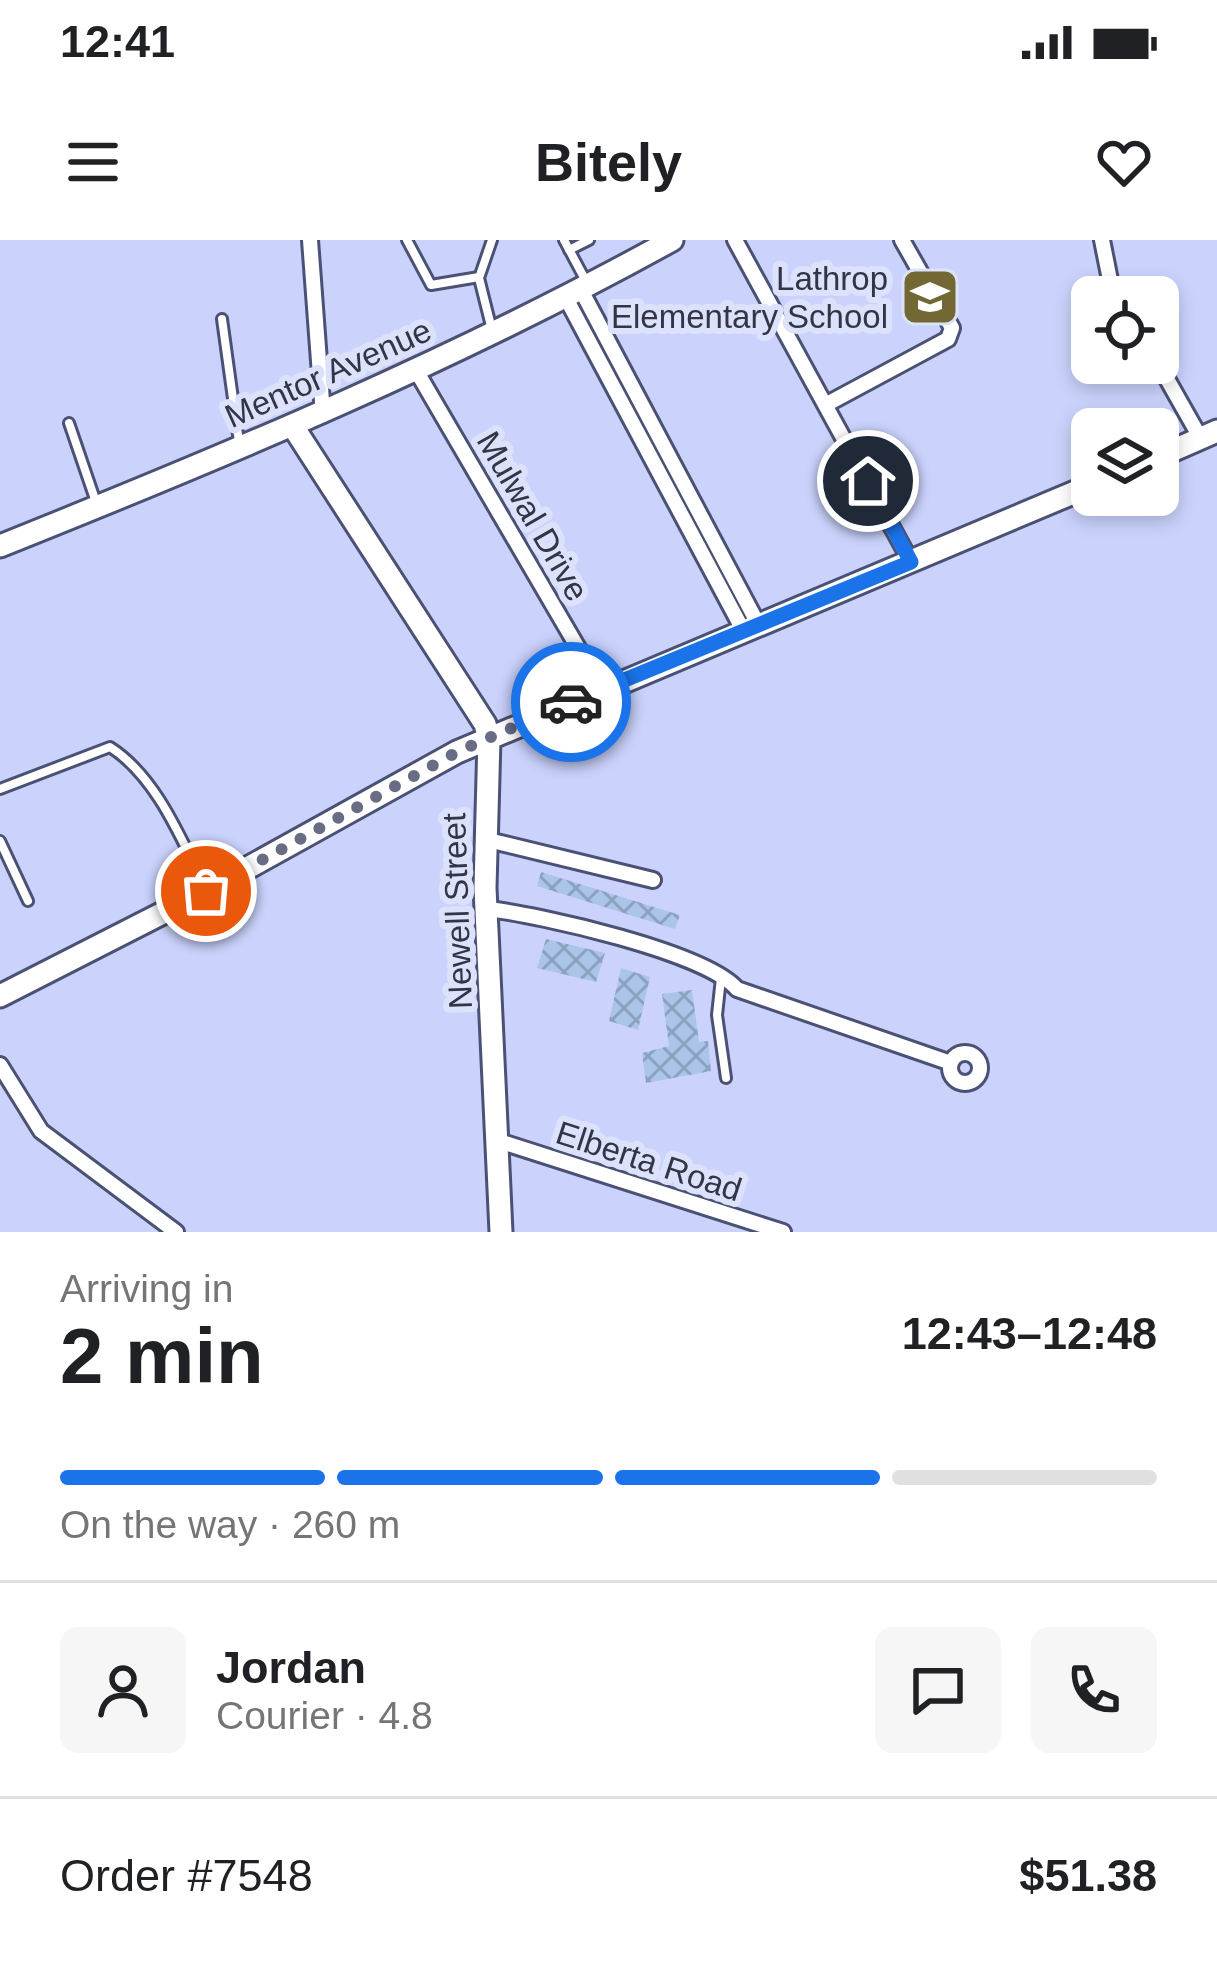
<!DOCTYPE html>
<meta charset="utf-8">
<style>
body{margin:0;font-family:Helvetica,sans-serif;background:#f6f6f6;color:#202124;height:100vh;display:flex;flex-direction:column;font-size:45px;white-space:nowrap}
*{box-sizing:border-box;margin:0}
p{font-size:39px;color:#757577}
.icon{flex:none;width:66px;height:66px;fill:none;stroke:currentColor;stroke-width:2;stroke-linecap:round;stroke-linejoin:round}
.map{position:relative;height:992px;overflow:hidden}
.details{display:flex;flex-direction:column;background:#fff;flex:1}
.details>*{flex:none}
.buttons{position:absolute;left:1071px;top:36px;display:grid;gap:24px}
.buttons a{display:grid;place-items:center;width:108px;height:108px;border-radius:18px;background:#fff;box-shadow:0 6px 18px #0003;font-size:60px}
.pin{position:absolute;display:grid;place-items:center;width:102px;height:102px;color:#fff;margin:-51px;border:6px solid #fff;border-radius:50%;box-shadow:0 3px 12px #0007}
.courier{position:absolute;display:grid;place-items:center;width:120px;height:120px;margin:-60px;border:9px solid #1a73e8;border-radius:50%;background:#fff;color:#222;box-shadow:0 3px 15px #0007}
.summary em{font-style:normal;font-weight:700}
.summary div{display:flex;flex-direction:column-reverse}
.summary{display:flex;align-items:center;justify-content:space-between;height:204px;padding:0 60px}
h1{font-size:78px;font-weight:700;line-height:90px}
.bar{display:grid;grid-template-columns:repeat(4,1fr);gap:18px 12px;align-content:center;height:144px;padding:0 60px}
.bar i{height:15px;border-radius:9px;background:#e0e0e0}
.bar .active{background:#1a73e8}
.bar p{grid-column:span 4}
.line{display:flex;align-items:center;gap:30px;padding:0 60px;border-top:3px solid #e0e0e0}
.line div{flex:1}
.round{display:grid;place-items:center;flex:none;width:126px;height:126px;border-radius:18px;background:#f6f6f6}
.status{display:flex;justify-content:space-between;align-items:center;height:84px;padding:0 60px;background:#fff;direction:ltr}
.status svg{height:33px;fill:currentColor}
header{display:flex;justify-content:space-between;align-items:center;height:156px;padding:0 60px;background:#fff;font-size:54px;font-weight:700}
.map>svg:first-child{display:block}
.building{fill:url(#building-cross-hatch)}
.lines{fill:none;stroke-linecap:round;stroke-linejoin:round}
.lane-casing{stroke:#4b5174;stroke-width:14}
.street-casing{stroke:#4b5174;stroke-width:20}
.secondary-casing{stroke:#4b5174;stroke-width:27}
.primary-casing{stroke:#4b5174;stroke-width:27}
.lane{stroke:#fff;stroke-width:8}
.street{stroke:#fff;stroke-width:14}
.secondary{stroke:#fff;stroke-width:21}
.primary{stroke:#fff;stroke-width:21}
.done{stroke:#686c85;stroke-width:12;stroke-dasharray:0 21.6}
.route{stroke:#1a73e8;stroke-width:15}
.labels{text-anchor:middle;dominant-baseline:central;stroke-width:12;stroke-linejoin:round;paint-order:stroke}
.poi-label{font-size:33px;fill:#323545;stroke:#dce2fb;text-anchor:end}
.street-label{font-size:33px;fill:#323545;stroke:#dce2fb}
</style>
<div class="status"><b>12:41</b><svg viewBox="0 0 49 12"><path d="M0 12V9h3v3zM5 12V6h3v6zM10 12V3h3v9zM15 12V0h3v12zM26 1h20v11H26zM47 4h2v5h-2z"/></svg></div>
<header><svg class="icon" aria-label="menu" viewBox="0 0 24 24"><path d="M4 6h16M4 12h16M4 18h16"/></svg>Bitely<svg class="icon" aria-label="heart" viewBox="0 0 24 24"><path d="M12 20l-8-8c-3-5 5-10 8-4 3-6 11-1 8 4z"/></svg></header>
<div class="map">
<svg width="1217" height="992" viewBox="0 0 1217 992">
<defs>
<pattern id="building-cross-hatch" width="8" height="8" patternUnits="userSpaceOnUse" patternTransform="scale(3)"><rect width="8" height="8" fill="#abc5e9"/><path d="M0 0l8 8M0 8l8-8" fill="none" stroke="#8ca1bf"/></pattern>
</defs>
<rect width="100%" height="100%" fill="#cbd3fd"/>
<path class="building" d="M541,632L680,675L675,689L537,646Z
M546,699L605,713L596,742L537,728Z
M621,728L650,737L638,790L609,781Z
M692,750L699,802L708,801L711,831L646,843L642,813L669,806L662,754Z"/>
<g class="lines">
<defs>
<path id="lane" d="M407,0L431,45L479,37
M564,0L588,45
M569,10L589,0
M222,79L239,202
M492,90L479,38L492,0
M69,183L97,265
M0,549L110,507C157,537 182,601 206,649
M0,601L28,661
M721,738L717,775L726,838"/>
<path id="street" d="M310,0L323,175
M735,0L911,322
M1102,0L1110,40L1120,57
M581,50L758,384
M566,58L743,390
M1158,123L1201,199
M417,132L602,449
M827,164L948,99L952,88L902,0
M484,599L653,640
M488,669C540,675 705,712 737,749L951,823
M950 828a15 15 0 1 1 30 0a15 15 0 1 1-30 0Z
M0,825L41,891L176,992
M499,901L783,992"/>
<path id="secondary" d="M294,188L485,484L489,499L485,648L501,992
M1158,217L1217,191
M0,756L206,651L457,512L1092,245"/>
<path id="primary" d="M0,306C230,214 455,120 672,0"/>
</defs>
<use href="#lane" class="lane-casing"/>
<use href="#street" class="street-casing"/>
<use href="#secondary" class="secondary-casing"/>
<use href="#primary" class="primary-casing"/>
<use href="#lane" class="lane"/>
<use href="#street" class="street"/>
<use href="#secondary" class="secondary"/>
<use href="#primary" class="primary"/>
</g>
<g class="lines">
<path class="done" d="M206,651L457,512L571,462"/>
<path class="route" d="M571,462L911,322L868,241"/>
</g>
<defs>
<symbol id="school-square" viewBox="-11 -11 22 22"><rect x="-9" y="-9" width="18" height="18" rx="4" fill="#736734" stroke="#dce2fb"/><path d="M0-5L7-2L0 1L-7-2ZM-4 1L0 2.5L4 1V4Q0 6-4 4Z" fill="#fff"/></symbol>
</defs>
<g fill-rule="evenodd">
<use href="#school-square" x="897" y="24" width="66" height="66"/>
</g>
<g class="labels">
<g class="poi-label">
<text x="888" y="38">Lathrop<tspan x="888" dy="38">Elementary School</tspan></text>
</g>
<g class="street-label">
<text transform="translate(328 133) rotate(-24)">Mentor Avenue</text>
<text transform="translate(533 276) rotate(60)">Mulwal Drive</text>
<text transform="translate(457 671) rotate(-92)">Newell Street</text>
<text transform="translate(649 921) rotate(18)">Elberta Road</text>
</g>
</g>
</svg>
<div class="buttons">
<a><svg class="icon" aria-label="locate" viewBox="0 0 24 24"><circle cx="12" cy="12" r="6"/><path d="M12 2v4M12 18v4M2 12h4M18 12h4"/></svg></a>
<a><svg class="icon" aria-label="layers" viewBox="0 0 24 24"><path d="M12 4l9 5-9 5-9-5zM3 14l9 5 9-5"/></svg></a>
</div>
<div class="pin" style="left:206px;top:651px;background:#ea580c"><svg class="icon" aria-label="bag" viewBox="0 0 24 24"><path d="M5 8h14l-1 12H6zM9 8a3 3 0 0 1 6 0"/></svg></div>
<div class="pin" style="left:868px;top:241px;background:#1f2937"><svg class="icon" aria-label="home" viewBox="0 0 24 24"><path d="M3 11l9-7 9 7M6 9v11h12V9"/></svg></div>
<div class="courier" style="left:571px;top:462px"><svg class="icon" aria-label="car" viewBox="0 0 24 24"><path d="M5 17H2v-5l4-1 3-4h7l3 4 3 1v5h-3M9 17h6M6 11h13"/><circle cx="7" cy="17" r="2"/><circle cx="17" cy="17" r="2"/></svg></div>
</div>
<section class="details">
<div class="summary"><div><h1>2 min</h1><p>Arriving in</p></div><em>12:43–12:48</em></div>
<div class="bar"><i class="active"></i><i class="active"></i><i class="active"></i><i></i><p>On the way · 260 m</p></div>
<div class="line" style="height:216px"><a class="round"><svg class="icon" aria-label="person" viewBox="0 0 24 24"><circle cx="12" cy="8" r="4"/><path d="M4 21q1-7 8-7t8 7"/></svg></a><div><b>Jordan</b><p>Courier · 4.8</p></div><a class="round"><svg class="icon" aria-label="chat" viewBox="0 0 24 24"><path d="M4 5h16v11H9l-5 4z"/></svg></a><a class="round"><svg class="icon" aria-label="phone" viewBox="0 0 24 24"><path d="M5 4h4l2 5-3 2q2 4 5 5l2-3 5 2v4C11 20 4 13 5 4z"/></svg></a></div>
<div class="line" style="height:156px"><div>Order #7548</div><b>$51.38</b></div>
</section>
